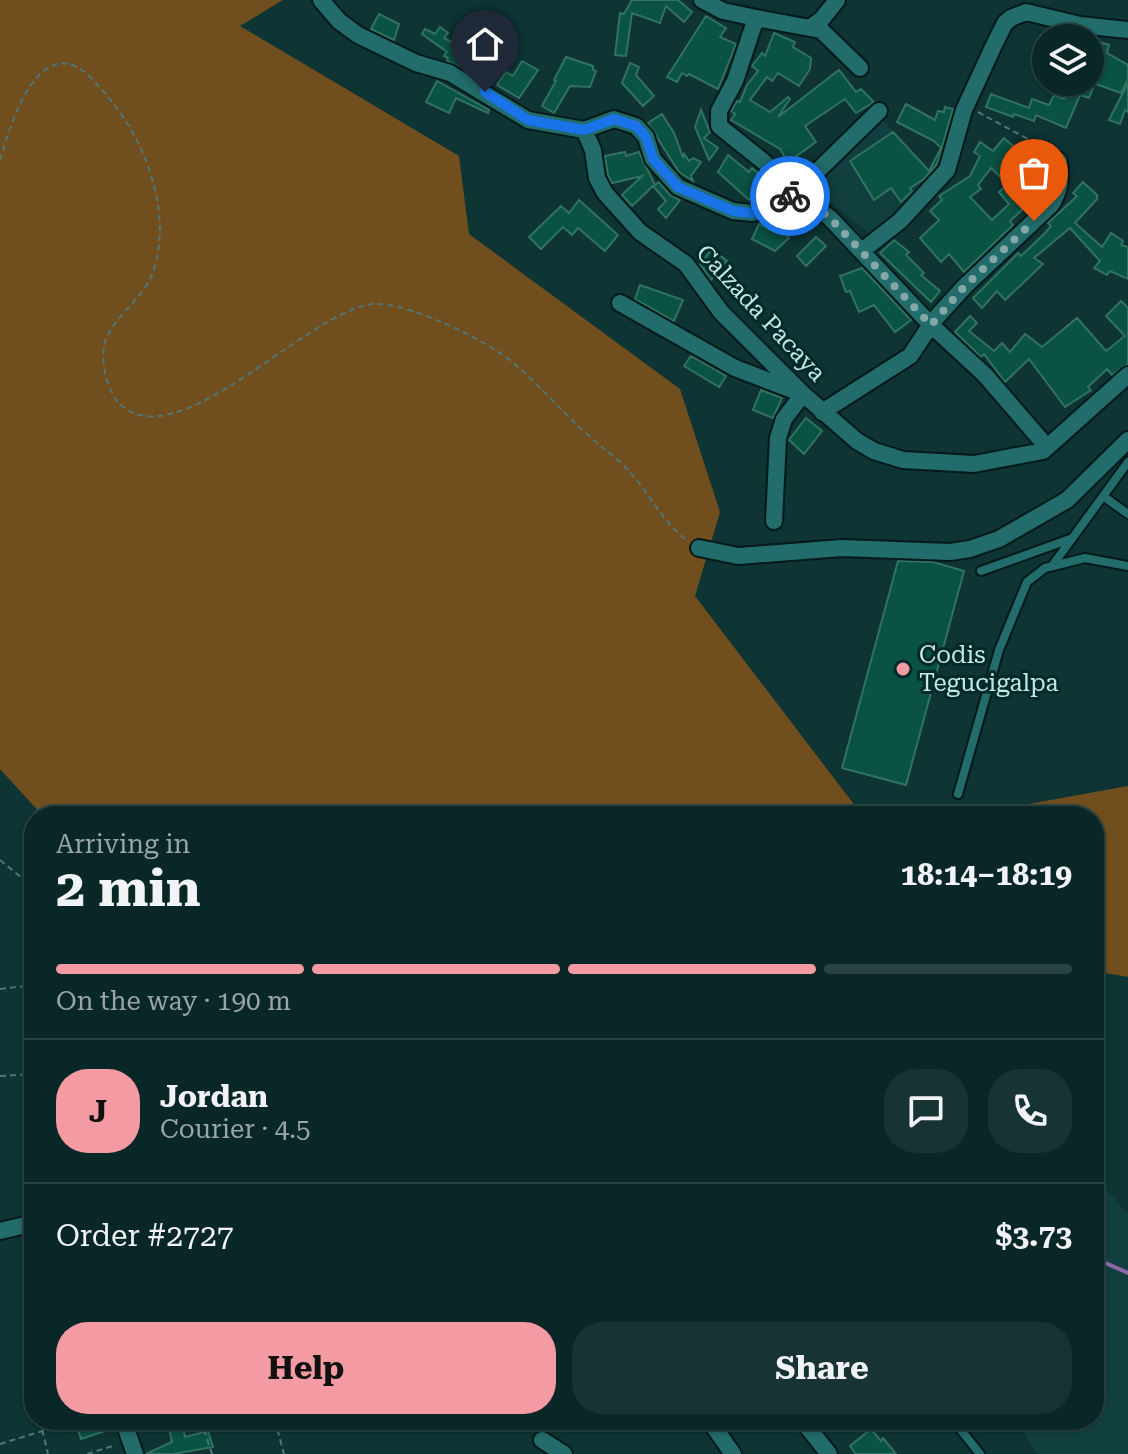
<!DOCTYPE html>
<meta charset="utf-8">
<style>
body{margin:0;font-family:"Roboto Serif",serif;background:#183333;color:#f1f3f6;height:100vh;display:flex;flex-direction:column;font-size:30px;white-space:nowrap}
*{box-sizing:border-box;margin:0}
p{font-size:26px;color:#99a5a7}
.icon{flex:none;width:44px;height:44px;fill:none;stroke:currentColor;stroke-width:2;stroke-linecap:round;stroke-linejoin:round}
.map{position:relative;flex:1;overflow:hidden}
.details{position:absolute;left:24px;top:806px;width:1080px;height:624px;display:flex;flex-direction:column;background:#0a2727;border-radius:32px;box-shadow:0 2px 6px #0004,0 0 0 2px #2a4444}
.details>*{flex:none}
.buttons{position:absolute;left:1032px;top:24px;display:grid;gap:16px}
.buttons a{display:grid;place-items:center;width:72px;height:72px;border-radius:50%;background:#0a2727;box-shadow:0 2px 6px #0004,0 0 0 2px #2a4444;font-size:40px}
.pin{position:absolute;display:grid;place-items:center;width:68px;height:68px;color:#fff;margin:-82px -34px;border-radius:50% 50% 50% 0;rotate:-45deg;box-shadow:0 0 8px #0007}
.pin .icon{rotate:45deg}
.courier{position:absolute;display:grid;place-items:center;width:80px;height:80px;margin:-40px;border:6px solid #1a73e8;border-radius:50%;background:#fff;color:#222;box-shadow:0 2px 10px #0007}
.head em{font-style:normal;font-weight:700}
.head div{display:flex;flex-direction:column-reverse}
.head{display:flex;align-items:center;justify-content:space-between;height:136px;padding:0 32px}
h1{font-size:52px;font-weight:700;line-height:60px}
.bar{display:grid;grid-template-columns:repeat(4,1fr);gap:12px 8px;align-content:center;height:96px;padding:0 32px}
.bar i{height:10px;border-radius:6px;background:#2a4444}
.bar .selected{background:#f49aa3}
.bar p{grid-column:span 4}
.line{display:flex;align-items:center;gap:20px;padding:0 32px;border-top:2px solid #2a4444}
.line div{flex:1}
.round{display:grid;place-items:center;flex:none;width:84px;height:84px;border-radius:32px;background:#183333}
.button{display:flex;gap:16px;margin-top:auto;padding:16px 32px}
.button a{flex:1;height:92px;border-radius:32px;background:#f49aa3;color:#111;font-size:32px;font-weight:700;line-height:92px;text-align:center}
.button a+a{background:#183333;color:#f1f3f6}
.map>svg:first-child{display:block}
.built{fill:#113f3f}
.green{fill:#704e1d}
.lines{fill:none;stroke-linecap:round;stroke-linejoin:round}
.stream{stroke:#8b69a9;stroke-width:4}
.building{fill:#0a5243;stroke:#327261;stroke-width:2;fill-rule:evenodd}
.service-casing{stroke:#041a1a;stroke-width:12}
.minor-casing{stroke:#041a1a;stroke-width:20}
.path{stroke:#517675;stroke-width:2;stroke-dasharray:6 4;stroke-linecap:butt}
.service{stroke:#226c6b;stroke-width:8}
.minor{stroke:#226c6b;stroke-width:16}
.done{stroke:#84a8a7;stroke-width:8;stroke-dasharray:0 14.4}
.route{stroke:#1a73e8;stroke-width:10}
.poi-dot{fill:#f49aa3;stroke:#022a2a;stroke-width:3}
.labels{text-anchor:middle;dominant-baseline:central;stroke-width:6;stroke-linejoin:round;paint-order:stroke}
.street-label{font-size:24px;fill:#c4e6e5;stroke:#022a2a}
.poi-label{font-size:24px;fill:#c4e6e5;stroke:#022a2a;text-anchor:start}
</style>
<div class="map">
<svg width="1128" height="1454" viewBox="0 0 1128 1454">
<rect width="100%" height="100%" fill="#0e3434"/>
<path class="built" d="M876,113L936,176L873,237L805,182Z
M1100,1182L1128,1214V1454H1037L1017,1420H1094V1199Z"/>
<path class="green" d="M0,0H283L240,26L459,156L469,234L680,389L720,512L695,596L859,811L979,813L1128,786V977L1094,971V816H571L555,807L524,816H43L0,769Z"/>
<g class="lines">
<path class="stream" d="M1094,1258L1128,1273"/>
</g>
<path class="building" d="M632,0H678L692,12L684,22L666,6L660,23L632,13L626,56L615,55L620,13L624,14Z
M379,14L399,24L394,40L371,29Z
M706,16L726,28L720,37L736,44L718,89L689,74L687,76L682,73L677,82L667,77Z
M440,27L448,33L444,38L478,56L469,72L447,61L448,58L444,56L447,52L422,34L425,29L435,34Z
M774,33L795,42L793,47L811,58L810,69L799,86L778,73L772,81L767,77L750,100L770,112L788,97L790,99L778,117L839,70L856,92L861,89L874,102L856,113L845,99L805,126L816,142L788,162L780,149L731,120L735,114L731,111L737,101L740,102L747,85L758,71L752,66L762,53L765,56Z
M1090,39L1109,45L1107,53L1128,65V79L1121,93L1090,82Z
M566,57L593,66V70L596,71L590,87L570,86L554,113L542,106L556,81L554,80Z
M522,61L538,70L519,98L497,85L506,72L513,76Z
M630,63L639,67L636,75L654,96L643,106L622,83Z
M437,81L489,110L488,113L456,98L449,113L426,102Z
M1128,83V112L1125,110L1120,124L1109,120Z
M1071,84L1093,88L1089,98L1080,95L1066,128L1036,115L1034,121L1014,114L1013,117L986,107L991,94L1029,108L1032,99L1049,105L1054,95L1064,99Z
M906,104L935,120L938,111L944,112L945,107L953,109L937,164L924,179L910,188L912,191L901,202L891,188L874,200L850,161L893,132L929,171L941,148L934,141L897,122Z
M701,110L710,132L704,138L718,148L709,160L695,127Z
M662,114L674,133L683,157L684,154L689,161L693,158L701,162L691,176L693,181L679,172L648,123Z
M1004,138L1027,158L1014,171L1027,184L1045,168L1049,173V178L1035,191L1037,196L1010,221L1013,225L964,272L949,254L941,262L920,238L939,220L930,211L942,200L939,196L970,176L980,156L974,152L980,142L993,151ZM991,168L1008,184L999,192L1009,204L992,220L970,197L981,189L978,185Z
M625,152L626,156L639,152L655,185L659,182L670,195L680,200L666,218L658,209L666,201L653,186L632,206L622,195L642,176L612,183L608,175L605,156Z
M728,155L749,172L752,168L769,182L757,197L753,194L749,200L718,172Z
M1083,182L1097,195V199L1075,223L1102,247L1111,233L1123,241L1121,245L1128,247V279L1110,271L1107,275L1094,268L1100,261L1070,228L1034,258L1043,264L1005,300L997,291L982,308L973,298L1018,253L1021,256L1045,233L1051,226L1048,223L1077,196L1073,193Z
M579,200L618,235L605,251L578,228L572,235L563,227L541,249L529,237L561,206L569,213Z
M759,224L778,233L781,230L789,238L775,251L752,239Z
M816,237L826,246L806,266L797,256Z
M894,240L909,252L906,255L924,273L921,275L940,291L931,302L880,253Z
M712,249L727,261L711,280L700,264Z
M862,268L911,320L895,332L874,305L859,312L850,291L846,292L840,276Z
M640,285L683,300L674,321L635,299Z
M1121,301L1128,308V364L1112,375L1107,369L1088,387L1091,390L1065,407L1029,359L1005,382L984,354L981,357L955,332L970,316L977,323L969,331L994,351L1002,343L1010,352L1025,334L1042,347L1077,318L1106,351L1125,336L1106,316Z
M691,356L726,376L719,387L684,366Z
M761,390L782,398L773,418L753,410Z
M806,418L822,431L804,454L789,440Z
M898,561L933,562L964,571L906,785L842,768Z
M90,1420H108L111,1429L81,1439L76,1424Z
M182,1421L185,1437L208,1431L213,1447L173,1454H146L172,1442L168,1424Z
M871,1429L881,1441L883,1438L896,1454H856L850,1446Z"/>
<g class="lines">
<defs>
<path id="service" d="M1103,496L1128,514
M1052,566L1128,462
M981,571L1070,539
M958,794L999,650L1027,582L1045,568L1085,558L1128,566
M953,1420L980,1454"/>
<path id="minor" d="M321,0L339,21L358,35L416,63L450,73L528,120L584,130
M702,0L723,11L756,18L735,81L719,111V126L764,162L796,192L830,218L931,325L985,375L1047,447
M756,18L821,30L860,68
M810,28L822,19L837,0
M584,130L593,150L597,178L605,193L640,232L686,264L721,312L803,394L857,441L874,451L903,460L974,464L1043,451L1128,375
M584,130L614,119L636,126L646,137L653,159L678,187L733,211L752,213L768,208L796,192L879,111
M863,250L900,221L947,170L964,110L994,45L1005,23L1011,18L1026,12L1080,25L1128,30
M620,303L735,368L803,394L784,419L778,438L774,521
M822,412L910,356L934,320L965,286L1051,205C1061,189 1061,179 1059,161
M699,548L738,556L842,548L950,552L970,549L999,539L1067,500L1128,440
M0,1231L34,1223
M123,1420L135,1454
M709,1420L733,1454
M802,1420L829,1454
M542,1440L564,1454"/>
</defs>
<use href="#service" class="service-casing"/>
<use href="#minor" class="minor-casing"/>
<path class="path" d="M978,112L1050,151
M0,160C8,133 32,47 75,66C86,71 94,81 102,90C144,135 175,214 152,275C142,299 116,315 106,339C99,356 106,388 118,402C175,464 310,307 375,304C408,303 476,336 503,355C529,374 551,400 574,422C591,439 611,453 628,470C649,492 663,522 686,540
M0,860L34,888
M0,989L34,985
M0,1076L34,1074
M33,1386L34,1393
M40,1420L48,1454
M201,1420L212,1454
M275,1420L284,1454
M551,1427L556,1420
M141,1428L166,1420
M0,1444L78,1420
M87,1454L116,1445"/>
<use href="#service" class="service"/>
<use href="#minor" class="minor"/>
</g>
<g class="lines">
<path class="done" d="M790,196L796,192L830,218L931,325L965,286L1034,221"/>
<path class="route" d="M485,92L528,120L584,130L614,119L636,126L646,137L653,159L678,187L733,211L752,213L790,196"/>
</g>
<circle class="poi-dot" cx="903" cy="669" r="8"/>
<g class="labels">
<g class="street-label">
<text transform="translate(761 313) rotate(47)">Calzada Pacaya</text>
</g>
<g class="poi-label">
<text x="919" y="655">Codis<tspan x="919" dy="28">Tegucigalpa</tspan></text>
</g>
</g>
</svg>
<div class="buttons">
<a><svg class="icon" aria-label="layers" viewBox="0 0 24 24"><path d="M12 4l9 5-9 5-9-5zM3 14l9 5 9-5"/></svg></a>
</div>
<div class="pin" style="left:1034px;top:221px;background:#ea580c"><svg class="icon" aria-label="bag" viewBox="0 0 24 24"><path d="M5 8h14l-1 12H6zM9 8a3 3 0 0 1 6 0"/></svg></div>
<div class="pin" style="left:485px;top:92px;background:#1f2937"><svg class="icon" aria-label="home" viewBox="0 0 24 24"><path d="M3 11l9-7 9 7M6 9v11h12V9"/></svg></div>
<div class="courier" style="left:790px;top:196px"><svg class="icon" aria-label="bike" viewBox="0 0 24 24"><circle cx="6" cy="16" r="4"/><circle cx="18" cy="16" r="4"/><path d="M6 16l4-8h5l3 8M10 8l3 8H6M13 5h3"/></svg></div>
<section class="details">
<div class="head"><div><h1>2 min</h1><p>Arriving in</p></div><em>18:14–18:19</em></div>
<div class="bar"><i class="selected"></i><i class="selected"></i><i class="selected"></i><i></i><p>On the way · 190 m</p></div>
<div class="line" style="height:144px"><b class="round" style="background:#f49aa3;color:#111">J</b><div><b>Jordan</b><p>Courier · 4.5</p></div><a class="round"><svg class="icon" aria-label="chat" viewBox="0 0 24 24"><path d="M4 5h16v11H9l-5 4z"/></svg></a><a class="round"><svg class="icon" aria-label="phone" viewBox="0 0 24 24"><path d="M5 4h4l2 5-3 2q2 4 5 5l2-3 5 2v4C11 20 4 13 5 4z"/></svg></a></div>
<div class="line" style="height:104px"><div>Order #2727</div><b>$3.73</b></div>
<div class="button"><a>Help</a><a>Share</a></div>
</section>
</div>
